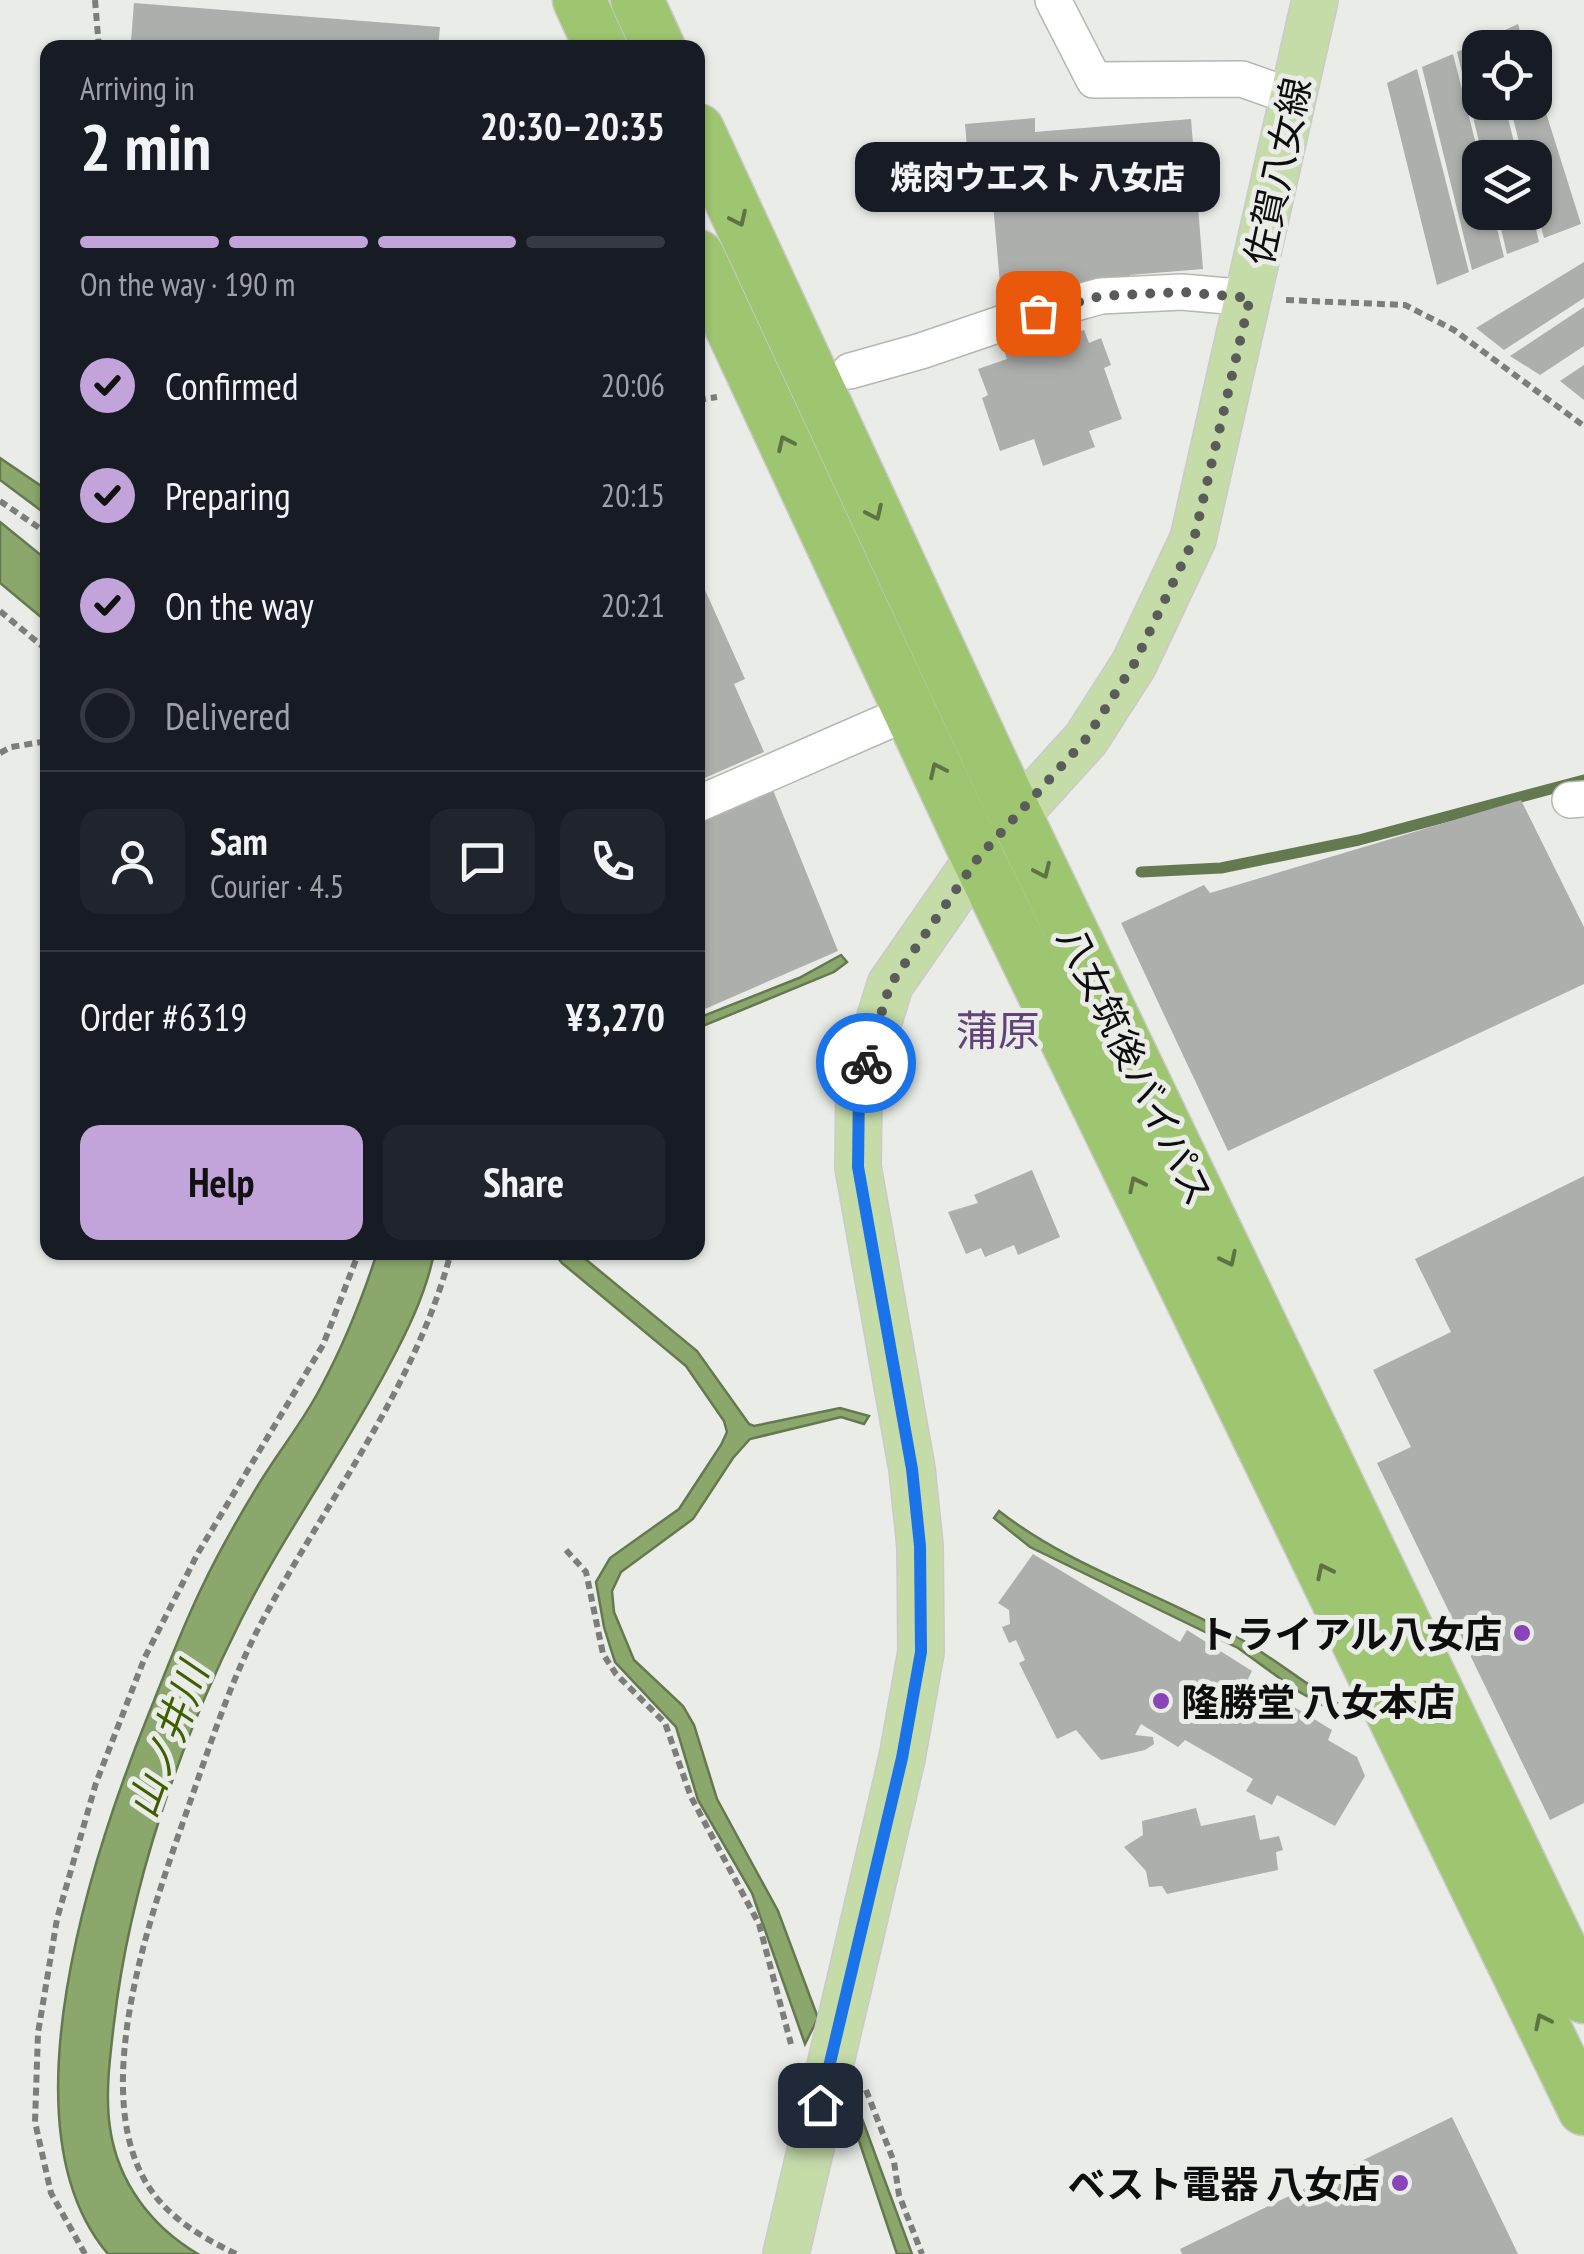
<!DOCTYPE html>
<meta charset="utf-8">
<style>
body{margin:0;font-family:"PT Sans Narrow","Noto Sans JP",sans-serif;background:#20242c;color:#f1f3f6;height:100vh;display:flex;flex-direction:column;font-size:38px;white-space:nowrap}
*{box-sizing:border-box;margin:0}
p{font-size:32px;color:#9ea1a6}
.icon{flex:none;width:55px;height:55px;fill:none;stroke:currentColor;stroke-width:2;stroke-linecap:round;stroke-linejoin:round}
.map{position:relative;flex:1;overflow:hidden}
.details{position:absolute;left:40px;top:40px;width:665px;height:1220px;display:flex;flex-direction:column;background:#171b24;border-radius:20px;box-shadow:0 2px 8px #0004}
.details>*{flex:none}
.controls{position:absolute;left:1462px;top:30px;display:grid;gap:20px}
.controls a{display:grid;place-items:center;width:90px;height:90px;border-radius:20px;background:#171b24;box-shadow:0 2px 8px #0004;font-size:50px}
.pin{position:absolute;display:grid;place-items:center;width:85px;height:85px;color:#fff;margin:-42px;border-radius:20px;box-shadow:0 5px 15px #0006}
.courier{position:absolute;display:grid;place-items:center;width:100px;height:100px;margin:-50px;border:8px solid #1a73e8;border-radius:50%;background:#fff;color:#222;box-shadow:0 2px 12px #0007}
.bubble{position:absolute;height:70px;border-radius:20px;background:#171b24;box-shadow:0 2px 8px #0004;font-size:32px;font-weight:800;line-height:70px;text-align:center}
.summary em{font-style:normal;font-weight:800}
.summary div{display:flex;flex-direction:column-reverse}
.summary{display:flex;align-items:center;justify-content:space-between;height:170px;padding:0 40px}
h1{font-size:65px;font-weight:800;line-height:75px}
.bar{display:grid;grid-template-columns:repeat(4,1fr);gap:15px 10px;align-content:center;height:120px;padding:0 40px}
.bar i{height:12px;border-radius:8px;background:#363941}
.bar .on{background:#c2a4da}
.bar p{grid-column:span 4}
.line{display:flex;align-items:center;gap:25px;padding:0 40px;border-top:2px solid #363941}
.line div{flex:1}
.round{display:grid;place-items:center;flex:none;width:105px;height:105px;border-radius:20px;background:#20242c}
ol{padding:0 40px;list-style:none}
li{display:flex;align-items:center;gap:30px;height:110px}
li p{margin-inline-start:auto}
li .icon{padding:10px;border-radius:50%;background:#c2a4da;color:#111;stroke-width:4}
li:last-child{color:#9ea1a6}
li i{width:55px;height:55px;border:5px solid #363941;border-radius:50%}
.action{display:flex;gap:20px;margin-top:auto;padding:20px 40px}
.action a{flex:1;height:115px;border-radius:20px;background:#c2a4da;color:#111;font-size:40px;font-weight:800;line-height:115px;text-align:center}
.action a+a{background:#20242c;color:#f1f3f6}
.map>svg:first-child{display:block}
.water{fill:#8ba76c;stroke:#657950;stroke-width:2.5}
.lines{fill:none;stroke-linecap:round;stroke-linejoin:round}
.stream{stroke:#657950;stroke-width:11}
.building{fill:#adafac}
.minor-casing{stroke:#b5b7b3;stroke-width:38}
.major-casing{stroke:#cacaca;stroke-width:48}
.highway-casing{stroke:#cacaca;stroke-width:55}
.path{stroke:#7d7e7c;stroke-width:6;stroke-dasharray:8 5;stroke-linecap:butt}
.minor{stroke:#fff;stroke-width:35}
.major{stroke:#c5dca9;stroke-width:45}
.highway{stroke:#9ec570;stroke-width:52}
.oneway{stroke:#5d7343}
.done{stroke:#5a5c5a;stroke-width:10;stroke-dasharray:0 18}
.route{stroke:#1a73e8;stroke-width:12}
.poi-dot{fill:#8944b7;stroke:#eaece8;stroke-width:4}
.labels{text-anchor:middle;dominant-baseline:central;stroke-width:10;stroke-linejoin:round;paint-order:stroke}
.street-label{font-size:38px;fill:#0d0e0d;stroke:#eaece8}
.poi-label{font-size:38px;font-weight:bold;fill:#0d0e0d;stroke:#eaece8;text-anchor:end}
.water-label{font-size:40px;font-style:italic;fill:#3e5f00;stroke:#eaece8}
.quarter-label{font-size:42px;fill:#63427c;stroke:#eaece8}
</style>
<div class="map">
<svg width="1584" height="2254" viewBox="0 0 1584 2254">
<rect width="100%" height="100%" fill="#eaece8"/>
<path class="water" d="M0,458L47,490V515L0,480Z
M0,522L47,560V622L0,583Z
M841,955L847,962L834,972L698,1028V1018L799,978Z
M377,1253H434C426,1294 406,1334 386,1371C341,1456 284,1534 241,1620C179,1743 130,1886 114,2023C110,2057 105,2094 110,2128C118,2183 152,2227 198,2254H108C0,2127 93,1852 149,1713C166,1671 182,1628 202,1587C218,1553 237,1520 257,1487C277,1453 304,1421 322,1385C345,1342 362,1299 377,1253Z
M554,1253H578L697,1351L749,1424L754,1426L840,1408L869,1416L864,1424L841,1417L750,1439L733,1458L693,1519L621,1572L612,1591L614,1612L634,1660L683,1706L694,1725L717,1799L778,1911L818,2018L805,2044L752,1893L698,1800L676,1727L615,1662L604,1627L596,1582L610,1558L679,1509L721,1445L727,1432L724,1421L686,1366L562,1263Z
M999,1511C1071,1567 1156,1592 1235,1636C1270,1655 1302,1682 1337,1703L1333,1711L1296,1690L1238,1648L1030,1547L994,1518Z
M851,2089L912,2254H897L849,2111Z"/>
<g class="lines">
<path class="stream" d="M1141,872L1221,868L1359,840L1584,780"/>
</g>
<path class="building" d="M134,3L440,27L438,48H213L131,41Z
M1518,24L1525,48H1495L1492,36Z
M1488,39L1490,48H1480V102H1504L1518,158H1483L1457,52Z
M1453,54L1480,160V212H1493L1504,257L1472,270L1422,67Z
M1417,69L1469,272L1437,285L1387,83Z
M1536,81L1581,224L1544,238L1535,204V158H1523L1509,102H1535Z
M1035,118V132L1191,119L1203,269L1130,275L1131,285L1001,296L991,180L970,182L965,124Z
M1497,212H1532L1539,242L1507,254Z
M1584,262V298L1504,350L1476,328Z
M1584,307V346L1540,375L1510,356Z
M1084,330L1089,343L1101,338L1111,365L1104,368L1122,419L1089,431L1095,447L1043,466L1034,439L1000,451L982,398L988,395L978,369L1007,359L1001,341L1042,332L1048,348L1060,345L1058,339Z
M1584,365V400L1560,381Z
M705,590L745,679L734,684L764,752L698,781V593Z
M771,785L838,951L698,1012V817Z
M1521,800L1584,927V984L1228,1151L1121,923L1204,885L1210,893Z
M1032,1170L1060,1237L1018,1255L1014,1245L985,1257L981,1248L966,1254L948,1212L978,1203L974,1195Z
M1584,1176V1803L1550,1820L1377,1463L1411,1447L1373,1370L1451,1332L1415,1259Z
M1033,1554L1180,1642L1187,1630L1252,1671L1248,1679L1332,1730L1328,1740L1357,1757L1365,1776L1335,1826L1277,1795L1272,1805L1246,1791L1253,1779L1185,1740L1178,1747L1141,1724L1135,1735L1153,1737L1154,1744L1145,1750L1101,1760L1076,1730L1057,1739L1019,1663L1025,1660L1016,1640L1009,1643L1002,1627L1010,1624L1009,1610L998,1603Z
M1196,1808L1201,1826L1255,1815L1260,1840L1279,1836L1283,1850L1276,1852L1278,1870L1167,1894L1162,1886L1149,1887L1146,1871L1124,1847L1143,1835L1142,1821Z
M1452,2117L1518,2254H1182L1180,2249Z"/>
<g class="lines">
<defs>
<path id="minor" d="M1053,0L1094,80L1242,79L1293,97
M850,371L921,351L1006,322L1101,296L1182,292L1250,298
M1570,800L1584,799
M698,804L911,711"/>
<path id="major" d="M786,2254L902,1758L921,1652L920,1546L912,1469L858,1167L859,1086L890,985L978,858L1086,739L1134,664L1193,539L1315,0"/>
<path id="highway" d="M579,0L601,48
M637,0L659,48
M698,130L1016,816L1584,1997
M698,256L978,858L1584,2109"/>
</defs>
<use href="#minor" class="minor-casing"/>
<use href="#major" class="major-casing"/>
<use href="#highway" class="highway-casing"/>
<path class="path" d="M95,0L99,48
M1286,300L1405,305L1454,330L1584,426
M698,400L717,397
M0,501L48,534
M0,611L48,651
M0,753L11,747L48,741
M566,1550L586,1572L603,1654L616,1674L665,1723L691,1797L759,1924L791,2044
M866,2090L894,2162L899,2195L922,2254
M85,2254L51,2193L35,2122L38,2033L57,1919L96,1783L145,1657L198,1553L323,1345L359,1252
M236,2254C207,2240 177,2223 156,2197C80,2102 154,1905 189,1805C209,1748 228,1689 255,1635C320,1508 414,1393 451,1252"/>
<use href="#minor" class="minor"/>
<use href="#major" class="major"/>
<use href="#highway" class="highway"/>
</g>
<defs><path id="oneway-chevron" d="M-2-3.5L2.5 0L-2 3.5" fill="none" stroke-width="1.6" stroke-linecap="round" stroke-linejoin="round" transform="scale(2.5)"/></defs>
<g class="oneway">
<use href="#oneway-chevron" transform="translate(739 219) rotate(65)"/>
<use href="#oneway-chevron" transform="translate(785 443) rotate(-115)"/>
<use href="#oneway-chevron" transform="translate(875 513) rotate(65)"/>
<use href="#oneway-chevron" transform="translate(937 770) rotate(-115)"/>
<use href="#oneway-chevron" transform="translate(1043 871) rotate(65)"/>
<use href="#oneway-chevron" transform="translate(1136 1184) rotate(-116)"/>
<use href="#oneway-chevron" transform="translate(1229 1259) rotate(64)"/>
<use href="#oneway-chevron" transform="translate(1324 1571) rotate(-116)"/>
<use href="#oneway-chevron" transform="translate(1542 2021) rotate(-116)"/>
</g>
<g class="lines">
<path class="done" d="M866,1063L890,985L978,858L1086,739L1134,664L1194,539L1250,298L1182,292L1101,296L1038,313"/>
<path class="route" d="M820,2105L902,1758L921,1652L920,1546L912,1469L858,1167L859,1086L866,1063"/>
</g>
<g class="poi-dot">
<circle cx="1522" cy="1633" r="10"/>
<circle cx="1161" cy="1701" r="10"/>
<circle cx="1400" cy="2183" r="10"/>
</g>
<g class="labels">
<g class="street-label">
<text transform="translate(1277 171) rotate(-78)">佐賀八女線</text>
<text transform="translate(1136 1066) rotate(64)">八女筑後バイパス</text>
</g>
<g class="poi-label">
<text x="1502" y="1633">トライアル八女店</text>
<text x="1181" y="1701" text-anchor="start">隆勝堂 八女本店</text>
<text x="1380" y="2183">ベスト電器 八女店</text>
</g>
<g class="water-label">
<text transform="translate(167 1740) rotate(-70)">山ノ井川</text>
</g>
<g class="quarter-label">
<text x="998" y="1030">蒲原</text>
</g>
</g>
</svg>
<div class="controls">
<a><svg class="icon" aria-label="locate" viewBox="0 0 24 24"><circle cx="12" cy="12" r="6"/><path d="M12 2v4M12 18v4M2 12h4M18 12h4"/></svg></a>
<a><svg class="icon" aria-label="layers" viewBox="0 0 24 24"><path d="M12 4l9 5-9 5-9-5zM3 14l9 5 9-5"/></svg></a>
</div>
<div class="pin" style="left:1038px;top:313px;background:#ea580c"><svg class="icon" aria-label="bag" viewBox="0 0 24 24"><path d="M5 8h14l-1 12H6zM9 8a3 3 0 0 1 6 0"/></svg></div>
<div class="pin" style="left:820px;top:2105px;background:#1f2937"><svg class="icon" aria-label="home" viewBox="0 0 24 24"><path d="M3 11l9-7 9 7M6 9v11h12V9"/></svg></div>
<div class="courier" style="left:866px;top:1063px"><svg class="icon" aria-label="bike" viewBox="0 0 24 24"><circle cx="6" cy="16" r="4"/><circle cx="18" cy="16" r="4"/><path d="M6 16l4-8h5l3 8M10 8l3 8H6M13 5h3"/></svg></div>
<div class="bubble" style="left:855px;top:142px;width:365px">焼肉ウエスト 八女店</div>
<section class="details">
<div class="summary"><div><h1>2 min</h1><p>Arriving in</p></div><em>20:30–20:35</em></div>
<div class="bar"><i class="on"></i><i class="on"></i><i class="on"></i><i></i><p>On the way · 190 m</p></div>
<ol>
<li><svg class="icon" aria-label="check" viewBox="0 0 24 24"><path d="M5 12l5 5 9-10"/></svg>Confirmed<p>20:06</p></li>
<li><svg class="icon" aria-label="check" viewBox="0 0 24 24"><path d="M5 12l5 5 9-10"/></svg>Preparing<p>20:15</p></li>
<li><svg class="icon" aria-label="check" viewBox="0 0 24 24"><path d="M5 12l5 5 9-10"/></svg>On the way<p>20:21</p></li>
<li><i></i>Delivered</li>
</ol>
<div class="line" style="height:180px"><a class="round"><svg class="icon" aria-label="person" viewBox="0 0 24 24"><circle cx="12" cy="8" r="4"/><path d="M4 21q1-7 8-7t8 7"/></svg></a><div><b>Sam</b><p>Courier · 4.5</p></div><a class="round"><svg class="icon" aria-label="chat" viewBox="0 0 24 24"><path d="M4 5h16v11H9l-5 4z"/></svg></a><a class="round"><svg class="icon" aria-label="phone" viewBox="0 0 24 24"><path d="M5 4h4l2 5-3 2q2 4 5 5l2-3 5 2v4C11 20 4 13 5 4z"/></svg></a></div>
<div class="line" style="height:130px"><div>Order #6319</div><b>¥3,270</b></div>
<div class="action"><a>Help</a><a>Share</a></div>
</section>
</div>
